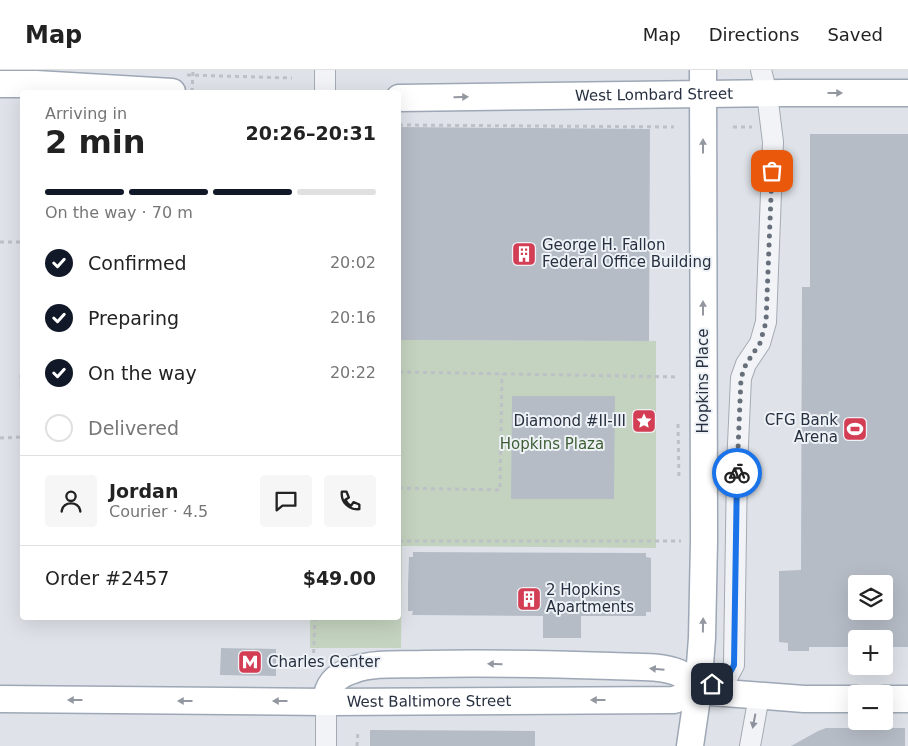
<!DOCTYPE html>
<meta charset="utf-8">
<style>
body{margin:0;font-family:"DejaVu Sans",sans-serif;background:#f6f6f6;color:#222;height:100vh;display:flex;flex-direction:column;font-size:19px;white-space:nowrap}
*{box-sizing:border-box;margin:0}
p{font-size:16px;color:#767676}
.icon{flex:none;width:28px;height:28px;fill:none;stroke:currentColor;stroke-width:2;stroke-linecap:round;stroke-linejoin:round}
.map{position:relative;flex:1;overflow:hidden}
.drawer{position:absolute;left:20px;top:20px;width:381px;height:530px;display:flex;flex-direction:column;background:#fff;border-radius:5px;box-shadow:0 5px 20px #0002}
.drawer>*{flex:none}
.controls{position:absolute;left:848px;top:505px;display:grid;gap:10px}
.controls a{display:grid;place-items:center;width:45px;height:45px;border-radius:5px;background:#fff;box-shadow:0 5px 20px #0002;font-size:25px}
.pin{position:absolute;display:grid;place-items:center;width:42px;height:42px;color:#fff;margin:-21px;border-radius:10px;box-shadow:0 2px 8px #0006}
.courier{position:absolute;display:grid;place-items:center;width:50px;height:50px;margin:-25px;border:4px solid #1a73e8;border-radius:50%;background:#fff;color:#222;box-shadow:0 1px 6px #0007}
.overview em{font-style:normal;font-weight:800}
.overview div{display:flex;flex-direction:column-reverse}
.overview{display:flex;align-items:center;justify-content:space-between;height:85px;padding:0 25px}
h1{font-size:32px;font-weight:800;line-height:38px}
.bar{display:grid;grid-template-columns:repeat(4,1fr);gap:8px 5px;align-content:center;height:60px;padding:0 25px}
.bar i{height:6px;border-radius:4px;background:#e0e0e0}
.bar .selected{background:#111827}
.bar p{grid-column:span 4}
.line{display:flex;align-items:center;gap:12px;padding:0 25px;border-top:1px solid #e0e0e0}
.line div{flex:1}
.round{display:grid;place-items:center;flex:none;width:52px;height:52px;border-radius:5px;background:#f6f6f6}
ol{padding:0 25px;list-style:none}
li{display:flex;align-items:center;gap:15px;height:55px}
li p{margin-inline-start:auto}
li .icon{padding:5px;border-radius:50%;background:#111827;color:#fff;stroke-width:4}
li:last-child{color:#767676}
li i{width:28px;height:28px;border:2px solid #e0e0e0;border-radius:50%}
header{display:flex;align-items:center;gap:30px;box-sizing:border-box;height:70px;padding:0 25px;background:#fff;border-bottom:1px solid #e0e0e0}
header strong{font-size:24px}
nav{display:flex;gap:28px;margin-inline-start:auto;font-size:18px}
.map>svg:first-child{display:block}
.green{fill:#c4d3bf}
.building{fill:#b6bcc6;fill-rule:evenodd}
.lines{fill:none;stroke-linecap:round;stroke-linejoin:round}
.minor-casing{stroke:#a4aab3;stroke-width:22}
.major-casing{stroke:#9da7b5;stroke-width:29}
.path{stroke:#bdc0c7;stroke-width:3;stroke-dasharray:4 4;stroke-linecap:butt}
.minor{stroke:#f2f3f7;stroke-width:20}
.major{stroke:#fff;stroke-width:26}
.path-bridge{stroke:#bdc0c7;stroke-width:3;stroke-dasharray:4 4;stroke-linecap:butt}
.oneway{fill:#9398a0}
.oneway2{fill:#8c929c}
.done{stroke:#676f7b;stroke-width:5;stroke-dasharray:0 9}
.route{stroke:#1a73e8;stroke-width:6}
.labels{text-anchor:middle;dominant-baseline:central;stroke-width:4;stroke-linejoin:round;paint-order:stroke}
.street-label{font-size:15px;fill:#273040;stroke:#eef2f6}
.poi-label{font-size:15px;fill:#273040;stroke:#eef2f6;text-anchor:start}
.park-label{font-size:15px;fill:#3c5d34;stroke:#eef2f6}
</style>
<header>
<strong>Map</strong>
<nav><a>Map</a><a>Directions</a><a>Saved</a></nav>
</header>
<div class="map">
<svg width="908" height="676" viewBox="0 0 908 676">
<rect width="100%" height="100%" fill="#dfe3e9"/>
<path class="green" d="M399,270L656,271V478L402,476L401,578H310V548H399Z"/>
<path class="building" d="M399,57L650,59L649,271L399,270Z
M810,64H908V577H884V569H856V577H809V581H788V573L779,572V501L801,500L802,217H810ZM856,514H884V541H856Z
M512,326H615L614,429H511Z
M413,482L646,483V487L651,488V542H646V546H581V568H543V546L412,545L413,541H408V516L409,487H413Z
M221,578L276,579V606L220,605Z
M826,658H905V676H791L818,661Z
M370,660L535,661V676H370Z"/>
<g class="lines">
<defs>
<path id="minor" d="M325,22V0
M699,620L727,608L734,595L737,396L741,308L746,294L760,273L766,252L773,72L767,24L761,0
M326,632V676
M750,676L759,626"/>
<g id="major">
<path d="M0,14H36L172,22"/>
<path id="s1" d="M399,28L786,23H908"/>
<path id="s2" d="M0,629L326,632L674,630L698,621L804,629H856"/>
<path d="M884,629H908"/>
<path d="M326,632C327,614 337,605 353,600C375,592 402,595 425,594C487,593 549,594 611,596C631,597 661,595 679,603C686,606 692,616 698,621"/>
<path d="M690,676L698,621L702,568L704,471L703,0"/>
</g>
</defs>
<use href="#minor" class="minor-casing"/>
<use href="#major" class="major-casing"/>
<path class="path" d="M187,5L292,8
M399,55L674,57
M733,57H752
M0,172H22
M399,302L678,307
M22,349L21,304H22
M678,354L679,410
M0,368L22,367
M399,418L500,420L502,304
M399,471H681
M313,599L315,548
M357,676L358,661"/>
<use href="#minor" class="minor"/>
<use href="#major" class="major"/>
<path class="path-bridge" d="M192,22L193,0"/>
</g>
<defs><path id="oneway-solid" d="M-6-.8H1V-3.2L6.5 0L1 3.2V.8H-6Z" transform="scale(1.25)"/></defs>
<g class="oneway">
<use href="#oneway-solid" transform="translate(835 23)"/>
<use href="#oneway-solid" transform="translate(461 27) rotate(-1)"/>
<use href="#oneway-solid" transform="translate(703 76) rotate(-90)"/>
<use href="#oneway-solid" transform="translate(703 238) rotate(-90)"/>
<use href="#oneway-solid" transform="translate(703 555) rotate(-89)"/>
<use href="#oneway-solid" transform="translate(495 594) rotate(-179)"/>
<use href="#oneway-solid" transform="translate(657 599) rotate(-175)"/>
<use href="#oneway-solid" transform="translate(75 630) rotate(-180)"/>
<use href="#oneway-solid" transform="translate(598 630) rotate(180)"/>
<use href="#oneway-solid" transform="translate(185 631) rotate(-180)"/>
<use href="#oneway-solid" transform="translate(280 631) rotate(-180)"/>
</g>
<use class="oneway2" href="#oneway-solid" transform="translate(754 651) rotate(101)"/>
<g class="lines">
<path class="done" d="M737,403L741,308L746,294L760,273L766,252L772,101"/>
<path class="route" d="M712,614L727,608L734,595L737,403"/>
</g>
<defs>
<symbol id="building-square" viewBox="-11 -11 22 22"><rect x="-9" y="-9" width="18" height="18" rx="4" fill="#d33e55" stroke="#eef2f6"/><path d="M-4-6H4V6H1V3H-1V6H-4ZM-2.5-4.3h1.7v1.8h-1.7ZM.8-4.3h1.7v1.8H.8ZM-2.5-1h1.7V.8h-1.7ZM.8-1h1.7V.8H.8Z" fill="#fff"/></symbol>
<symbol id="sight-square" viewBox="-11 -11 22 22"><rect x="-9" y="-9" width="18" height="18" rx="4" fill="#d33e55" stroke="#eef2f6"/><path d="M0-6L1.8-2.2L6-1.7L2.9 1.2L3.7 5.4L0 3.3L-3.7 5.4L-2.9 1.2L-6-1.7L-1.8-2.2Z" fill="#fff"/></symbol>
<symbol id="stadium-square" viewBox="-11 -11 22 22"><rect x="-9" y="-9" width="18" height="18" rx="4" fill="#d33e55" stroke="#eef2f6"/><path d="M0-5a6.5 5 0 1 0 0 10a6.5 5 0 1 0 0-10ZM-3.5-1.8h7v3.6h-7Z" fill="#fff"/></symbol>
<symbol id="metro-square" viewBox="-11 -11 22 22"><rect x="-9" y="-9" width="18" height="18" rx="4" fill="#d33e55" stroke="#eef2f6"/><path d="M-5.5 5V-5H-3L0 0L3-5H5.5V5H3V-.5L0 4L-3-.5V5Z" fill="#fff"/></symbol>
</defs>
<g fill-rule="evenodd">
<use href="#building-square" x="510" y="170" width="28" height="28"/>
<use href="#sight-square" x="630" y="337" width="28" height="28"/>
<use href="#stadium-square" x="841" y="345" width="28" height="28"/>
<use href="#building-square" x="515" y="515" width="28" height="28"/>
<use href="#metro-square" x="236" y="578" width="28" height="28"/>
</g>
<g class="labels">
<g class="street-label">
<text stroke="none"><textPath href="#s1" startOffset="255">West Lombard Street</textPath></text>
<text transform="translate(703 311) rotate(-90)">Hopkins Place</text>
<text stroke="none"><textPath href="#s2" startOffset="429">West Baltimore Street</textPath></text>
</g>
<g class="poi-label">
<text x="542" y="175">George H. Fallon<tspan x="542" dy="17">Federal Office Building</tspan></text>
<text x="838" y="350" text-anchor="end">CFG Bank<tspan x="838" dy="17">Arena</tspan></text>
<text x="626" y="351" text-anchor="end">Diamond #II-III</text>
<text x="546" y="520">2 Hopkins<tspan x="546" dy="17">Apartments</tspan></text>
<text x="268" y="592">Charles Center</text>
</g>
<g class="park-label">
<text x="552" y="374">Hopkins Plaza</text>
</g>
</g>
</svg>
<div class="controls">
<a><svg class="icon" aria-label="layers" viewBox="0 0 24 24"><path d="M12 4l9 5-9 5-9-5zM3 14l9 5 9-5"/></svg></a>
<a>+</a>
<a>−</a>
</div>
<div class="pin" style="left:772px;top:101px;background:#ea580c"><svg class="icon" aria-label="bag" viewBox="0 0 24 24"><path d="M5 8h14l-1 12H6zM9 8a3 3 0 0 1 6 0"/></svg></div>
<div class="pin" style="left:712px;top:614px;background:#1f2937"><svg class="icon" aria-label="home" viewBox="0 0 24 24"><path d="M3 11l9-7 9 7M6 9v11h12V9"/></svg></div>
<div class="courier" style="left:737px;top:403px"><svg class="icon" aria-label="bike" viewBox="0 0 24 24"><circle cx="6" cy="16" r="4"/><circle cx="18" cy="16" r="4"/><path d="M6 16l4-8h5l3 8M10 8l3 8H6M13 5h3"/></svg></div>
<section class="drawer">
<div class="overview"><div><h1>2 min</h1><p>Arriving in</p></div><em>20:26–20:31</em></div>
<div class="bar"><i class="selected"></i><i class="selected"></i><i class="selected"></i><i></i><p>On the way · 70 m</p></div>
<ol>
<li><svg class="icon" aria-label="check" viewBox="0 0 24 24"><path d="M5 12l5 5 9-10"/></svg>Confirmed<p>20:02</p></li>
<li><svg class="icon" aria-label="check" viewBox="0 0 24 24"><path d="M5 12l5 5 9-10"/></svg>Preparing<p>20:16</p></li>
<li><svg class="icon" aria-label="check" viewBox="0 0 24 24"><path d="M5 12l5 5 9-10"/></svg>On the way<p>20:22</p></li>
<li><i></i>Delivered</li>
</ol>
<div class="line" style="height:90px"><a class="round"><svg class="icon" aria-label="person" viewBox="0 0 24 24"><circle cx="12" cy="8" r="4"/><path d="M4 21q1-7 8-7t8 7"/></svg></a><div><b>Jordan</b><p>Courier · 4.5</p></div><a class="round"><svg class="icon" aria-label="chat" viewBox="0 0 24 24"><path d="M4 5h16v11H9l-5 4z"/></svg></a><a class="round"><svg class="icon" aria-label="phone" viewBox="0 0 24 24"><path d="M5 4h4l2 5-3 2q2 4 5 5l2-3 5 2v4C11 20 4 13 5 4z"/></svg></a></div>
<div class="line" style="height:65px"><div>Order #2457</div><b>$49.00</b></div>
</section>
</div>
